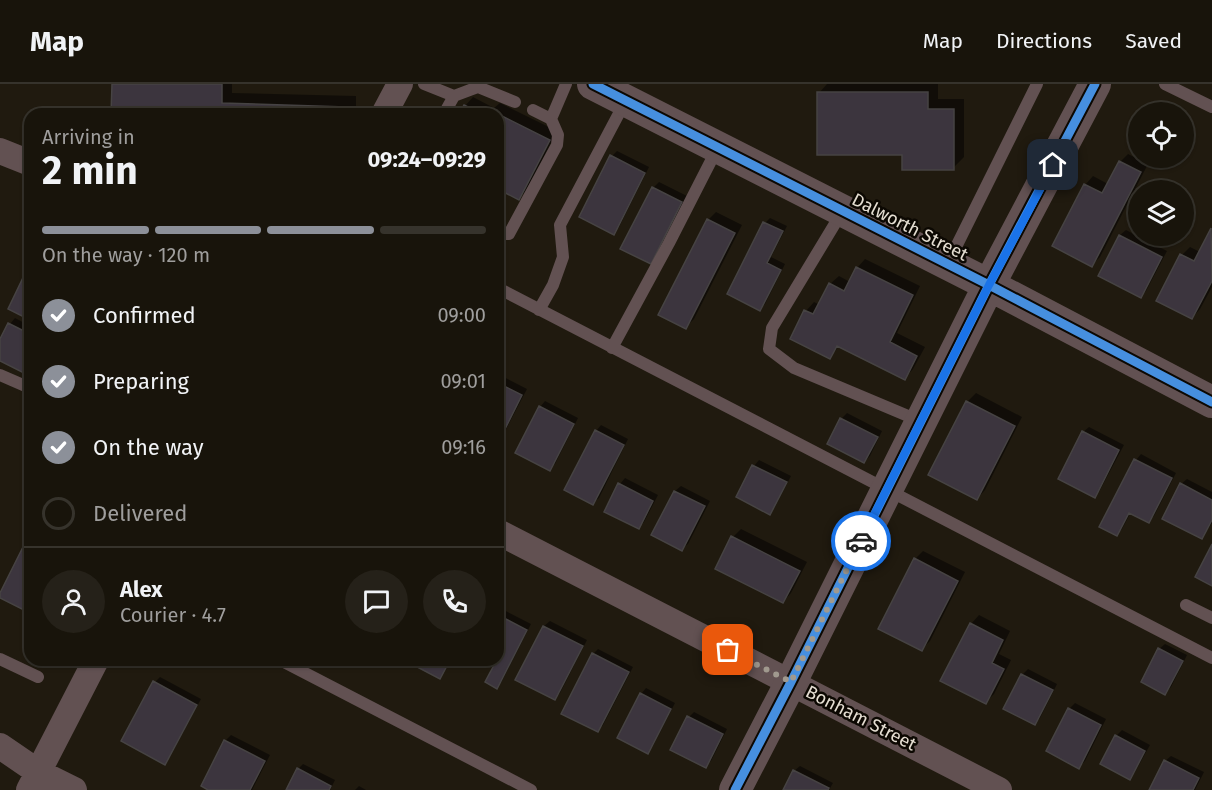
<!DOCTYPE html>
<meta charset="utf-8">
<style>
body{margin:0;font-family:"Fira Sans",sans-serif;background:#252119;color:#f1f3f6;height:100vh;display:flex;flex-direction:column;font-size:22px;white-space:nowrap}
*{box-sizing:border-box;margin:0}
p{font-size:20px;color:#9f9e9d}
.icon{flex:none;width:33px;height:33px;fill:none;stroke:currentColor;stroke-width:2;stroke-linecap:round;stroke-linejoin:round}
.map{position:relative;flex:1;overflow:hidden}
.sheet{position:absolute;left:24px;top:24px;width:480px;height:558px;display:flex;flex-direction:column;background:#18140b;border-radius:18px;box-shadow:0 2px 4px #0004,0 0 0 2px #36332c}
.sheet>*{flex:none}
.fabs{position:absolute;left:1128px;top:18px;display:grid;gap:12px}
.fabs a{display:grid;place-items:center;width:66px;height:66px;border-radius:50%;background:#18140b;box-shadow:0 2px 4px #0004,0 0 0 2px #36332c;font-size:30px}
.pin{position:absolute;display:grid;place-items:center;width:51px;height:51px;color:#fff;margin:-26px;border-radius:12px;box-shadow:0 3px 9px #0006}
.courier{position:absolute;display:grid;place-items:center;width:60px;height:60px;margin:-30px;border:4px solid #1a73e8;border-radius:50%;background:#fff;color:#222;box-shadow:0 2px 8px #0007}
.summary em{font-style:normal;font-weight:700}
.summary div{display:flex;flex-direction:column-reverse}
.summary{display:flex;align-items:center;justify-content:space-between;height:102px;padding:0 18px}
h1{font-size:39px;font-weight:700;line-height:45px}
.bar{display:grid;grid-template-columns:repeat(4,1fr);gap:9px 6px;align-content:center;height:72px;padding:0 18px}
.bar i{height:8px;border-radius:4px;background:#36332c}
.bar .selected{background:#8c9099}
.bar p{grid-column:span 4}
.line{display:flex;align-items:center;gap:15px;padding:0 18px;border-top:2px solid #36332c}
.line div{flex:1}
.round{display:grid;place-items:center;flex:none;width:63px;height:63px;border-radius:32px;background:#252119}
ol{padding:0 18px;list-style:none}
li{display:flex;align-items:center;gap:18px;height:66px}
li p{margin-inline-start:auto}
li .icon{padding:6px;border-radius:50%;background:#8c9099;color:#fff;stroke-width:4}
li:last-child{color:#9f9e9d}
li i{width:33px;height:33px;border:3px solid #36332c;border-radius:50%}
header{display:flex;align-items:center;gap:36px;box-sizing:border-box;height:84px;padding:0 30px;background:#18140b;border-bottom:2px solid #36332c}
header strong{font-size:28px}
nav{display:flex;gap:33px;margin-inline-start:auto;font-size:21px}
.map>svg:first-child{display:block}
.shadow{fill:#0007}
.building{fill:#3c353e;stroke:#464343;stroke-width:1.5}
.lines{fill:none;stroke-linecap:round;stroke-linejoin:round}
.service{stroke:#625152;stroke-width:12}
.minor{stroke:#625152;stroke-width:26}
.tertiary{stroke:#625152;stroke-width:32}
.cycleway-casing{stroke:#0c0802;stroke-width:13}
.cycleway{stroke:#468fdf;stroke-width:9}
.done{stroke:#a0998e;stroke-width:6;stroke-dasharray:0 10.8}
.route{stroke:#1a73e8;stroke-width:8}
.labels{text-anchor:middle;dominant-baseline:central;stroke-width:5;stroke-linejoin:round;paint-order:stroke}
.street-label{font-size:18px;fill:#e5ded2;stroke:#0c0802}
</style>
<header>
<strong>Map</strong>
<nav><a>Map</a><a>Directions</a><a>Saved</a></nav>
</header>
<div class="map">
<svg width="1212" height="706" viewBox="0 0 1212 706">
<rect width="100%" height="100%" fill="#201a0f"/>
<path class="shadow" d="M113,0H232V9L356,12V30H113Z
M827,0H938V15H964V73L953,84L904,69L819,9Z
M473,13L494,24L500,19L557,47L527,106L519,114L498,103V30H461L465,22Z
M617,67L649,83L619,143L613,149L612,72Z
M1128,70L1148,80L1100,173L1092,181L1085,101L1093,92L1108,100L1120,78Z
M659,98L687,112L656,173L650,179L653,104Z
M716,128L742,141L694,235L686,243L708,136Z
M770,134L787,142L771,173L785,180L765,220L760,225L765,139Z
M1212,145V203L1200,225L1192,234L1182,171L1190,163L1200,168Z
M1126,146L1167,167L1146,207L1141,212L1100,192L1120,151Z
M865,175L920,202L897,249L925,263L913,285L905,294L840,261L830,273L806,227L814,218L820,221L830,200L839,192L850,198L857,184Z
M15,234L30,242V290L0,276V258L10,240Z
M498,290L527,305L502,353L498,358Z
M976,309L1022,333L985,406L977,415L967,318Z
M545,317L578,334L555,380L549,385L540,323Z
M847,329L882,347L870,372L864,378L829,360L842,334Z
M601,341L628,355L599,414L593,419L596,347Z
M1089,343L1124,361L1100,406L1095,412L1083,348Z
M1141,370L1176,389L1154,432L1148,437L1131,428L1122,445L1116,451L1136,376Z
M759,376L791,392L775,423L770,429L738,413L754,382Z
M625,394L658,411L644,438L639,443L620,400Z
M1187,395L1212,408V439L1202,453L1181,400Z
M681,402L710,417L688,460L682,465L653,451L675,407Z
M741,445L807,478L791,509L783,518L733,453Z
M923,467L965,488L930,557L922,565L915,475Z
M500,524L531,540L502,597L497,603L496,580L487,576H498Z
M979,531L1010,547L999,570L1011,576L994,610L986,618L971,540Z
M550,537L587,556L560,609L555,614L517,595L544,542Z
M1165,560L1187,571L1171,603L1165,609L1159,565Z
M598,565L633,583L603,641L598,647L593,570Z
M407,576H452L440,593Z
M1028,585L1057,600L1040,634L1035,639L1022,591Z
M160,593L201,615L170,673L165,679L155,598Z
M646,604L675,619L653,662L648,668L641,610Z
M1075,619L1106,635L1085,677L1079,683L1069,625Z
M694,628L727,645L711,677L705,682L689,633Z
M1122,646L1150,661L1135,688L1130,694L1116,652Z
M231,651L270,671L252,706H212L203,701L225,657Z
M1171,672L1204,688L1195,706H1151L1165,677Z
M303,680L335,696L330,706H287L298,685Z
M800,682L833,699L829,706H785L794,687Z
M359,702L366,706H355Z"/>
<path class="building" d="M112,0H222V19L346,23V30H111Z
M817,8H928V25H954V86H902V71H817Z
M464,21L482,30H459Z
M498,30L550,56L519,116L498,105Z
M610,71L645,89L614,151L579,133Z
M1119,77L1141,88L1092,183L1052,162L1084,100L1102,109Z
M652,103L682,118L651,180L620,165Z
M707,135L735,149L686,245L658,231Z
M763,138L783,147L767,179L781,186L760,227L727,210Z
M1211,144L1212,197L1192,235L1156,217L1180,170L1194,177Z
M1119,151L1162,173L1141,214L1098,192Z
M30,179V236L8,225Z
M856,183L913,211L890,258L917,272L905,296L837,262L830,275L790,255L804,226L813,230L829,199L844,207Z
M8,239L30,250V292L0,277V255Z
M498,299L522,311L498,359Z
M966,317L1015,342L977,416L928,391Z
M539,322L574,340L550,387L515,369Z
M840,334L878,353L864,379L827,360Z
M595,346L624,361L593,421L564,406Z
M1082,347L1119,366L1095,414L1058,395Z
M1134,375L1172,394L1149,439L1129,429L1117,452L1099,443Z
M752,381L787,398L770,431L736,413Z
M618,399L653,417L639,445L604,428Z
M1180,399L1212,416V436L1202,455L1162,435Z
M674,407L705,422L682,467L651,451Z
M731,452L800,487L783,519L715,485Z
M25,459L30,462V529L0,514V509Z
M1212,460V502L1195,493Z
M914,474L958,497L922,567L878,545Z
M498,531L527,546L497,605L485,598L494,581L484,576H498Z
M970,539L1003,556L992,579L1004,585L986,620L940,597Z
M543,542L583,562L555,616L515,596Z
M1158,564L1183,577L1165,611L1141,598Z
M592,569L629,588L598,648L561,630Z
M404,576H450L440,595Z
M1021,590L1053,606L1035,641L1003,625Z
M153,597L197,621L165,681L121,657Z
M640,609L671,625L648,670L617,654Z
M1068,624L1101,641L1079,685L1046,667Z
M687,632L723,650L706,684L670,666Z
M1115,651L1145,667L1130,696L1100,680Z
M224,656L265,677L250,706H208L201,702Z
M1164,676L1199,694L1193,706H1149Z
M297,684L331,702L329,706H286Z
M793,686L829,704L828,706H783Z"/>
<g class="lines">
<path class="service" d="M424,0L454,12L478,3L515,18
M1165,0L1212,23
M533,26L551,35
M444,30L454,12
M842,128L772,244L769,265L794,284L920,337
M498,150H509L557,61L558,51L551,35L566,0
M948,179L1037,0
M498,204L1212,574
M539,226L553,201L563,173L560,141L625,18
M612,264L669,159L717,65
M0,291L30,304
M1186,521L1212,534
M0,575L38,593
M280,576L531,706"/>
<path class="minor" d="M384,30L400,0
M0,67L30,79
M498,448L999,706
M0,662L38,688L74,706
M29,706L96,576"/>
<path class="tertiary" d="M593,0L989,201L1212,318
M735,706L791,598L989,201L1095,0"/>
<defs>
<path id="cycleway" d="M593,0L989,201L1212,318
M735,706L791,598L989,201L1095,0"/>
</defs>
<use href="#cycleway" class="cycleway-casing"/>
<use href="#cycleway" class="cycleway"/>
</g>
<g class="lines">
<path class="done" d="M728,566L791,598L861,457"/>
<path class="route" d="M861,457L989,201L1053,81"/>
</g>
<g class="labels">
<g class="street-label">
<text transform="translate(910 143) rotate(27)">Dalworth Street</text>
<text transform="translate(861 634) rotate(27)">Bonham Street</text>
</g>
</g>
</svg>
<div class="fabs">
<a><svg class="icon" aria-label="locate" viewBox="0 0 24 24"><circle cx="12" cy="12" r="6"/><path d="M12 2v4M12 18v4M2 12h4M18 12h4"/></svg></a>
<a><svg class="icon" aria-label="layers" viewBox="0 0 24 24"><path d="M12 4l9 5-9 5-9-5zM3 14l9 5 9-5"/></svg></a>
</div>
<div class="pin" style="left:728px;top:566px;background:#ea580c"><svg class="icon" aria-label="bag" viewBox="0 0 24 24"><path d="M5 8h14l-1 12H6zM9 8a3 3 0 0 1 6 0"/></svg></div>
<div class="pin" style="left:1053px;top:81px;background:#1f2937"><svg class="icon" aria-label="home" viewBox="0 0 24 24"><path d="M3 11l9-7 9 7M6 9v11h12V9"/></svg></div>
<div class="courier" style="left:861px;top:457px"><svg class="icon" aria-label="car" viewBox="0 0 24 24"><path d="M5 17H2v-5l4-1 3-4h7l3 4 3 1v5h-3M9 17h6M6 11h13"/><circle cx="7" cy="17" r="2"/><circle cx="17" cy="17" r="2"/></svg></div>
<section class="sheet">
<div class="summary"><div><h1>2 min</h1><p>Arriving in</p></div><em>09:24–09:29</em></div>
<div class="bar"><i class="selected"></i><i class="selected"></i><i class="selected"></i><i></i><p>On the way · 120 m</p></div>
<ol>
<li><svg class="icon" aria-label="check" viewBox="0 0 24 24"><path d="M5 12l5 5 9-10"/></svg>Confirmed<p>09:00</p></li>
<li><svg class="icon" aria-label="check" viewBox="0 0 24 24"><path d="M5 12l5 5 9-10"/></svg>Preparing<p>09:01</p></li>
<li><svg class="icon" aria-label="check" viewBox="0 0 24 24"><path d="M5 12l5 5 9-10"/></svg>On the way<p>09:16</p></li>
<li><i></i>Delivered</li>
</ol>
<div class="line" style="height:108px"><a class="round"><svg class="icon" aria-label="person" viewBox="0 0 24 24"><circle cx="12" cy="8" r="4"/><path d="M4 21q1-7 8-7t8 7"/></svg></a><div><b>Alex</b><p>Courier · 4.7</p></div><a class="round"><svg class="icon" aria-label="chat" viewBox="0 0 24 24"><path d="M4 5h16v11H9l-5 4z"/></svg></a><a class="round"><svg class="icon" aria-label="phone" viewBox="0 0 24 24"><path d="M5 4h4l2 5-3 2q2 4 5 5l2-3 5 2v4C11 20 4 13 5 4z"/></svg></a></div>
</section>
</div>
